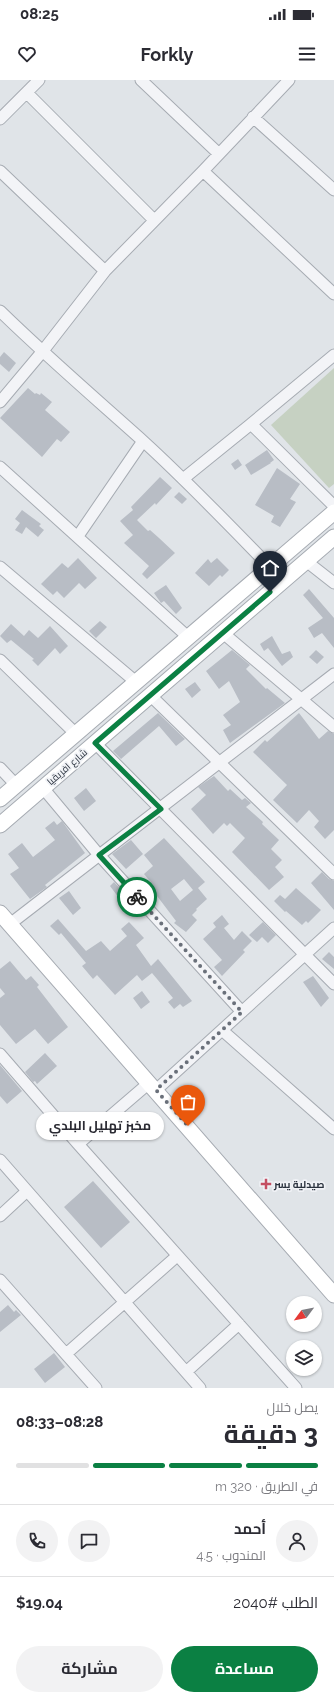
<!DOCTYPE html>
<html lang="ar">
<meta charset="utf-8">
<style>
body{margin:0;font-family:Raleway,Cairo,sans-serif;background:#f2f2f3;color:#2b2b33;direction:rtl;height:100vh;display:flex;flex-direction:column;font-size:15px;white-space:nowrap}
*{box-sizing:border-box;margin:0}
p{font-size:13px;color:#7c7c81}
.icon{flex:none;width:22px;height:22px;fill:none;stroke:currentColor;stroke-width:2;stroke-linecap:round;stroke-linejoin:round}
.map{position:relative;height:1308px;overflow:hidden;direction:ltr}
.details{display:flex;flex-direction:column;background:#fff;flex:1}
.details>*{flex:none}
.needle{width:26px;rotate:238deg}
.tools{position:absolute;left:286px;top:1216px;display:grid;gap:8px}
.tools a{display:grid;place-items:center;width:36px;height:36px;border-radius:50%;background:#fff;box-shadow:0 1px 3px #0004;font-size:20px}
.pin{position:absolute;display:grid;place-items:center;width:34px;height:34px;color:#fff;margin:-41px -17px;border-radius:50% 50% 50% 0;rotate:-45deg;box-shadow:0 0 4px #0007}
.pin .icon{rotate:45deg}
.courier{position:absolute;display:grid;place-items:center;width:40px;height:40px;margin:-20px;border:3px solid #0b8043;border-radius:50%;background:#fff;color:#222;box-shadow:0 1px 5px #0007}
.bubble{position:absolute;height:28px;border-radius:14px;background:#fff;box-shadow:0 1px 3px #0004;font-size:13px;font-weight:700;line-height:28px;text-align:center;direction:rtl}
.summary em{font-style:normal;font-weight:700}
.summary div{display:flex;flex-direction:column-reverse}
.summary{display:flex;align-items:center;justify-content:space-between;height:68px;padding:0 16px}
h1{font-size:26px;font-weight:700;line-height:30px}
.bar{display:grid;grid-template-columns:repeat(4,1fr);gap:6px 4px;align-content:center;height:48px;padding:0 16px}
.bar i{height:5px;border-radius:3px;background:#e1e1e2}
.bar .on{background:#0b8043}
.bar p{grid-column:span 4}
.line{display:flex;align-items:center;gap:10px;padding:0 16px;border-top:1px solid #e1e1e2}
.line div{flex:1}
.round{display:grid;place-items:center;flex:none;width:42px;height:42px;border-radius:21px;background:#f2f2f3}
.cta{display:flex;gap:8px;margin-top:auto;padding:8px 16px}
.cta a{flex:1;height:46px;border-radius:24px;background:#0b8043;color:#fff;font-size:16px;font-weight:700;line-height:46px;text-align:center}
.cta a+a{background:#f2f2f3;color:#2b2b33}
.status{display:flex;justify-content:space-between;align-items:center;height:28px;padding:0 20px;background:#fff;direction:ltr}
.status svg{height:11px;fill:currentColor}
header{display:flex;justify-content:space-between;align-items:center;height:52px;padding:0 16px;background:#fff;font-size:18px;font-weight:700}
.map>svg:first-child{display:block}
.green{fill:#c6d1c2}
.building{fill:#b8bdc5;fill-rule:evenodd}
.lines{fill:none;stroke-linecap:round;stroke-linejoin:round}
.street-casing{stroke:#a6abb2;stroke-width:13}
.secondary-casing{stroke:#a6abb2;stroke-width:17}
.street{stroke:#f3f4f7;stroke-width:11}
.secondary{stroke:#fff;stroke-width:15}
.done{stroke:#6a707a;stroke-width:4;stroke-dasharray:0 7.2}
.route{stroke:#0b8043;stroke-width:5}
.poi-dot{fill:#c44e62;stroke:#f0f2f6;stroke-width:1.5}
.labels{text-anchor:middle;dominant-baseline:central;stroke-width:3.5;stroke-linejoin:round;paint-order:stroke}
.street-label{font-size:10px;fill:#2a323e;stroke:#f0f2f6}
.poi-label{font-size:10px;font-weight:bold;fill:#2a323e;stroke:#f0f2f6;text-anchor:start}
</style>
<div class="status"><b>08:25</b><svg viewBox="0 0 49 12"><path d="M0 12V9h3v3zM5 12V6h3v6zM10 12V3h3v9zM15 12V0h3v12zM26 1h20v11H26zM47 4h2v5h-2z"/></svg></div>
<header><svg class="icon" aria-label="menu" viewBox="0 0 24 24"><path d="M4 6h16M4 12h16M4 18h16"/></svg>Forkly<svg class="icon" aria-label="heart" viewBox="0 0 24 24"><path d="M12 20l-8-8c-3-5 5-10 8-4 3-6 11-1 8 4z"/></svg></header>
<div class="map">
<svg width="334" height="1308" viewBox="0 0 334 1308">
<rect width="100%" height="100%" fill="#e0e4e8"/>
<path class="green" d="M334,288V404L329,408L271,345Z"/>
<path class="building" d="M4,272L16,283L9,292L0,284V277Z
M28,308L35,314L36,313L40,315L41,313L52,322L45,330L70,352L61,362L57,359L42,377L0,338Z
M267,370L274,380L270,383H271L251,395L245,385Z
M238,379L242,385L235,390L231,384Z
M277,388L300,404L290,419L296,422L280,447L271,442L274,436L255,425Z
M160,397L172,408L156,425L155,423L137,440L148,451L150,450L159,458L175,473L147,499L142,494L149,486L124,463L133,455L120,441L133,430L131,427Z
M179,412L187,419L182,424L174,417Z
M22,430L41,444L39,446L44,450L38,457L26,447L22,454L15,450L20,443L15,439Z
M78,478L97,498L85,509L79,503L64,518L57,511L53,515L41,504L62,483L68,488Z
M217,478L229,490L222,497L220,495L209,506L195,493L208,479L211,483Z
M166,505L182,528L176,534L164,521L161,523L154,513Z
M309,509L334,538V568L322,553L314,558L308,548L323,538L303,515Z
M100,541L107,547L96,558L89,551Z
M11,544L24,556L29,550L38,558L50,546L68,566L60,574L55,568L38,586L32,580L34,579L11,560L7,563L0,556Z
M272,556L282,574L290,571L293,577L282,586L268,568L264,571L260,564Z
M232,570L250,585L246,589L266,609L267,608L285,623L230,663L223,650L231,645L223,635L240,622L229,601L219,609L206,591Z
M316,570L324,577L317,584L309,577Z
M195,602L201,610L192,618L185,609Z
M158,633L185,659L176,666L159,646L121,679L113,671Z
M299,633L319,659L328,651L334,654V750L325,759L314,747L319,741L309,730L297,743L273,720L287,705L253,672L265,660L267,662Z
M214,696L228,711L230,709L242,720L245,718L251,723L246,727L263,742L262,744L279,760L271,769L282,780L275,787L284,797L269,810L232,772L245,758L230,743L227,746L224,743L213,754L191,729L206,715L198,707Z
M86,708L96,721L84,731L74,718Z
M54,741L57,745L62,741L85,773L45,805L47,807L30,819L10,794L19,788L8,774L22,763L33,777L55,760L45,748Z
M164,758L205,802L198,808L207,819L196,829L197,830L192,835L197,840L186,852L174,843L176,841L151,808L154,806L144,794L153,786L144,775ZM184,799L193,810L180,821L171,809Z
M131,760L143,774L126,789L112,774Z
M322,792L329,799L334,801V830L311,803Z
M114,802L125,814L119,818L110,806Z
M296,808L321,830L308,843L306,841L302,845L286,831L285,832L274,821L280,815L285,819Z
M69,811L81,828L73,835L59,818Z
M222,835L229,844L224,848L234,860L242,851L252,861L243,870L245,872L222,896L214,887L222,880L203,859L216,847L213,843Z
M58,839L86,871L101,861L110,871L127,856L121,849L129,842L144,858L136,865L151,886L158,879L192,921L183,927L180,924L174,929L168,922L173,918L152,893L142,901L137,895L115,915L97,895L93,899L82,886L86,883L61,853L59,855L50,846Z
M263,842L276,855L268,863L262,857L257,862L249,855Z
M329,872L334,877V889L322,879Z
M10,881L26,900L31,896L39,905L37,907L68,947L48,964L35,949L16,964L0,945V918L5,914L0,908V889Z
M313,896L329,918L321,927L303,902Z
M142,911L150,922L141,929L133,918Z
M45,973L57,986L37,1004L35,1001L33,1002L25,992Z
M0,985L22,1011L7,1024L0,1016Z
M93,1101L130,1142L101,1168L64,1127Z
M8,1225L14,1232L16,1230L21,1235L0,1252V1232Z
M54,1273L65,1287L45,1303L34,1289Z"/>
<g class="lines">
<defs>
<path id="street" d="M141,0L218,73
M27,13L154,140
M253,37L334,110
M0,39L39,0
M0,91L105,191
M203,91L334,214
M0,231C46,276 95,318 143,361C187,401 228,444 270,487
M0,322L42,272L105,191L203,91L289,0
M251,344L334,275
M0,387L188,557
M183,399L251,344L334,426
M78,456L143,361
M306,481L334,503
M0,487L136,602
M223,553L334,647
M0,580L76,654
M150,615L334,794
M95,663L334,904
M0,688L16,705
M43,708L99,775L242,932
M10,844L334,594
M223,951L334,1049
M0,974L78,1064L296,1308
M156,1010L334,848
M78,1064L149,1003
M0,1080L200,1308
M0,1136L27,1111
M0,1200L96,1308
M66,1274L177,1176
M186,1292L239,1244"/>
<path id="secondary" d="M0,719L334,432
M0,745L334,457
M0,833L334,1215"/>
</defs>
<use href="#street" class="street-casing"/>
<use href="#secondary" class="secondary-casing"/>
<use href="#street" class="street"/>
<use href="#secondary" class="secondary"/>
</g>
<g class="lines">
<path class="done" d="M137,817L242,932L156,1010L188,1046"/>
<path class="route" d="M137,817L99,775L161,729L95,663L270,512"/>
</g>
<path class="poi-dot" d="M264 1098h4v4h4v4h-4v4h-4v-4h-4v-4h4z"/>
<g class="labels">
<g class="street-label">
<text transform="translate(67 687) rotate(-41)">شارع افريقيا</text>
</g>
<g class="poi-label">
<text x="274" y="1104">صيدلية يسر</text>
</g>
</g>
</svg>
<div class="tools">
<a><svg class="needle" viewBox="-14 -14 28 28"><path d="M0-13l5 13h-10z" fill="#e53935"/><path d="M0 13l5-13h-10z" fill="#7c7c81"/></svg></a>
<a><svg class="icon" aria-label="layers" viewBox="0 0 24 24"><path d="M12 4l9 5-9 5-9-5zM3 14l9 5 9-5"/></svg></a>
</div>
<div class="pin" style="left:188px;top:1046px;background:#ea580c"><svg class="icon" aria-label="bag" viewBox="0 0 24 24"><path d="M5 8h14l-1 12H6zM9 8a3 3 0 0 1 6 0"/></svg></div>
<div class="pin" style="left:270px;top:512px;background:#1f2937"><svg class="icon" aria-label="home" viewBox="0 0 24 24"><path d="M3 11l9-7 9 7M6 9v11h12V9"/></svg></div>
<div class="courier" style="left:137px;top:817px"><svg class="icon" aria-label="bike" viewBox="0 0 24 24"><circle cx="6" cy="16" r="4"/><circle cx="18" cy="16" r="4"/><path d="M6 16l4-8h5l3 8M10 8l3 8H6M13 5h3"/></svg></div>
<div class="bubble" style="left:36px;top:1032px;width:128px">مخبز تهليل البلدي</div>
</div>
<section class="details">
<div class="summary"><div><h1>3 دقيقة</h1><p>يصل خلال</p></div><em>08:28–08:33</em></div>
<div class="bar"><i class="on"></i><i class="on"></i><i class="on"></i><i></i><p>في الطريق · 320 m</p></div>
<div class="line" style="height:72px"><a class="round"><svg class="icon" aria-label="person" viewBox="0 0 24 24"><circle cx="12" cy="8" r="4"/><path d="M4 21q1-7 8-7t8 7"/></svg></a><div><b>أحمد</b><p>المندوب · 4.5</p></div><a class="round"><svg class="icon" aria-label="chat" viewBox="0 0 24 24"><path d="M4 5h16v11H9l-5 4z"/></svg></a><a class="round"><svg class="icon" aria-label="phone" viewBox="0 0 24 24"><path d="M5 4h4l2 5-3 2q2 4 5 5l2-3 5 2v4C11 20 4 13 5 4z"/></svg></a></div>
<div class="line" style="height:52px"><div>الطلب #2040</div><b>$19.04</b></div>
<div class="cta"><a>مساعدة</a><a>مشاركة</a></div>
</section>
